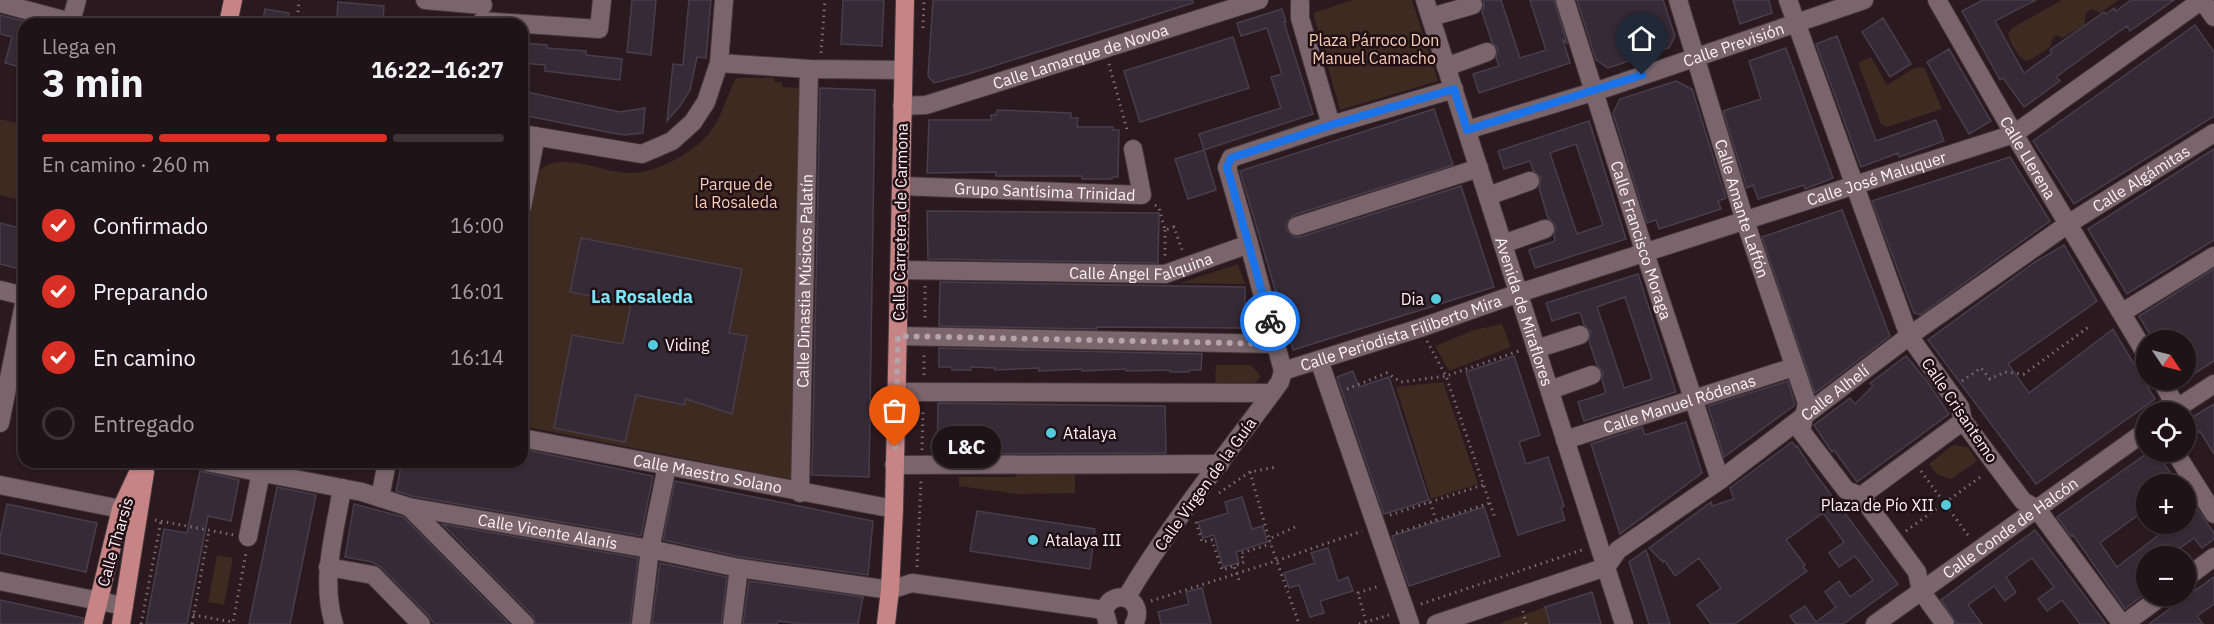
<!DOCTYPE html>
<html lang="es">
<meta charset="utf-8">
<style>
body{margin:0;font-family:"IBM Plex Sans",sans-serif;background:#281c20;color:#f1f3f6;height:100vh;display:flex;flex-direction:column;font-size:22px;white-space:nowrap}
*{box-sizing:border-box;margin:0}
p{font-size:20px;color:#a29ea1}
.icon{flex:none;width:33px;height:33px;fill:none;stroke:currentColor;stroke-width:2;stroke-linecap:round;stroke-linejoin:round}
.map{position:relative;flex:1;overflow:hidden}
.panel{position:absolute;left:18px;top:18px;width:510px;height:450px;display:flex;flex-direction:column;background:#201317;border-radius:18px;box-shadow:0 2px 4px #0004,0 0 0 2px #3d3236}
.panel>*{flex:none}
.needle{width:39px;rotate:125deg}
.controls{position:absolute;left:2136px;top:330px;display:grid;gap:12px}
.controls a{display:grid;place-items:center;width:60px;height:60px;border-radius:50%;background:#201317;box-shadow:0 2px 4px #0004,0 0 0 2px #3d3236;font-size:30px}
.pin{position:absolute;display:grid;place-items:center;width:51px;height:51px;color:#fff;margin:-62px -26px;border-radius:50% 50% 50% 0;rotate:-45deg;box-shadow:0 0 6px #0007}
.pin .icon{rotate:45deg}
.courier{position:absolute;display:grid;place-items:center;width:60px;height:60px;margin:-30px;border:4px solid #1a73e8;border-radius:50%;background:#fff;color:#222;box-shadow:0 2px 8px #0007}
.bubble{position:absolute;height:42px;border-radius:21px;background:#201317;box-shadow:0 2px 4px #0004,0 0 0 2px #3d3236;font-size:20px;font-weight:700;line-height:42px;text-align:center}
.summary em{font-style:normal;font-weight:700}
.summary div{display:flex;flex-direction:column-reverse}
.summary{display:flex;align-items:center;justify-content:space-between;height:102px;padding:0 24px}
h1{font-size:39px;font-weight:700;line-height:45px}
.bar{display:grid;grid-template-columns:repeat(4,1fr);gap:9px 6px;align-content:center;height:72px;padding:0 24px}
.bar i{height:8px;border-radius:4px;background:#3d3236}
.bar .current{background:#d93025}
.bar p{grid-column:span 4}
ol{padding:0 24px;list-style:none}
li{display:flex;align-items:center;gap:18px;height:66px}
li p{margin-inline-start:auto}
li .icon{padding:6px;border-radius:50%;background:#d93025;color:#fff;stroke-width:4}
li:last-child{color:#a29ea1}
li i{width:33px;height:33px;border:3px solid #3d3236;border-radius:50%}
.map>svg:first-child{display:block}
.green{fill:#3d2a20}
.building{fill:#362a36;stroke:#4a3d4b;stroke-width:1.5;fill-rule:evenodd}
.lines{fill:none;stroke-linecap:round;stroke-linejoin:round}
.minor-casing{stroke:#45383d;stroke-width:20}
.major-casing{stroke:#45383d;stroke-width:20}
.path{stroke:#7b6c71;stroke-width:3;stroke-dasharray:1.5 4.5;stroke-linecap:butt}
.minor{stroke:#7a656d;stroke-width:18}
.major{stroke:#c78484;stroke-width:18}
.done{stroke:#b4a5aa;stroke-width:6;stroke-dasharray:0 10.8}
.route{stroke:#1a73e8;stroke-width:8}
.poi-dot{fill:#54cadd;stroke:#201016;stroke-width:2}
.labels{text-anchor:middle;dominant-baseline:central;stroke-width:5;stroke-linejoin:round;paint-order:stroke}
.park-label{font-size:16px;fill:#f9ccb2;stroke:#201016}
.street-label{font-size:16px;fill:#fef1f5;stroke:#201016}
.poi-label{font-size:16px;fill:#fef1f5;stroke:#201016;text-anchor:start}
.neighbourhood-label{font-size:18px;font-weight:bold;fill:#7ae3f4;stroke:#201016}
</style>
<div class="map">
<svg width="2214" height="624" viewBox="0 0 2214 624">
<rect width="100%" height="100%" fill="#2a191f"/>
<path class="green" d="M1353,0H1412L1438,81L1340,110L1313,13Z
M2062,0H2119L2100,13L2093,9C2082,13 2087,18 2084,25L2063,38L2057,35L2053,38L2050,47L2032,59L2026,61C2017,56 2010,43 2008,33L2012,28Z
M1871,57L1887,85L1914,68L1924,67L1942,109L1887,127L1881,124L1858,63Z
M736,78H774V82H782V87L801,88L794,480L522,426C522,380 522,335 522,289C522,260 522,232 527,203C529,196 529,187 532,181C551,142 601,175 633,173C658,171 687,156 705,138C721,122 726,97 736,78Z
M0,119L24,125V201L0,195Z
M1238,264L1245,284L1180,283Z
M1502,324L1511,347L1449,371L1435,346L1474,330Z
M1216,365H1251L1261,376L1255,384H1215Z
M1443,382L1478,484L1431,499L1396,387Z
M1953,445L1968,447L1977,461L1951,479L1938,475L1929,464Z
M1075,469V493L1017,494L959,486V477H1016L1017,470Z
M217,555L233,558L224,605L208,602Z
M1545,607L1550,624H1501V623Z"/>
<path class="building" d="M632,0H656L651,55L627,52Z
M689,0H711L706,58L697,57L690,90L680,106L667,121L673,64L683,65Z
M843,0H884L882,46L841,44Z
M933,0H1193V3L968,74L934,83L928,76Z
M1483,0H1501L1520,58L1546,50L1530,0H1554L1567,43L1563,40L1570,63L1479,93L1473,74L1499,66L1496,58L1498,49L1492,42L1482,12L1484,7Z
M1577,0H1663L1675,36L1669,48L1608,68L1596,60Z
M1733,0H1769L1772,13L1740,24Z
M1983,0H2036L1995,21L2024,73L2052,53L2050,50L2104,12L2106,14L2114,8L2116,11L2131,0H2174L2130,31L2127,26L2092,51L2056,77L2060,81L2024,107L2003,78L2000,80L1962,11Z
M338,2L384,6L383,21L337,17Z
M265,9L289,13L287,24H262Z
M1282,9L1286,22H1284L1313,114L1204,150L1199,134L1281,108L1271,77L1282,74L1267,28L1241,36L1237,23Z
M0,15L24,21V53L20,67L5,63L12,37L0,34Z
M1883,18L1911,64L1890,77L1862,32Z
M2195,25L2214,52V116L2074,204L2033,141Z
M1837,36L1876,141L1936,120L1944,141L1899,157L1898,153L1861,167L1816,44Z
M1233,37L1249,88L1140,122L1124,71Z
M522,43L547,45V48L586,51V55L622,59L620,80L545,71V65L522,63Z
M1786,48L1833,178L1805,189L1804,185L1758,199L1753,185L1747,188L1723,111L1761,99L1749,61Z
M1949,49L1991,121L1969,134L1927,62Z
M1676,81L1692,89L1726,198L1718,201L1721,209L1659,229L1656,220L1647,223L1613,113L1620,99Z
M820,88L875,90L869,477L812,475Z
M522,91L620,112L645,108L643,133L625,135L612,133L522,115Z
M1434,109L1453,165L1294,215L1286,223L1287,230L1294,237H1300L1461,186L1494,287L1293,350L1240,171Z
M997,110L1071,113V118H1078L1077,127H1113V130H1119L1118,177H1112V179H1082V176H996V172L927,173L929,120H991V115H996Z
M1589,121L1626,239L1535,268L1529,250L1555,241L1554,236L1556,226L1548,218L1539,188L1541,178L1533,170L1530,161L1504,169L1498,151ZM1576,144L1603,225L1577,234L1550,153Z
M2214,149V240L2127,294L2088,229Z
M1204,150L1216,190L1188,199L1175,159Z
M2010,157L2050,221L1920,315L1914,313L1872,201Z
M1842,210L1890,336L1815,393L1762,237Z
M927,211L1159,213L1158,263L928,259Z
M0,223L24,229V270L0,264Z
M581,238L742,269L729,333L747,336L732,414L686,399L684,405L636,395L625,442L554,428L572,335L623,344L631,304L570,292Z
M2064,245L2097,301L2008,364L2029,393L2113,329L2155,399L2036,484L1928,340L2035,262Z
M2214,269V361L2186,379V340H2153L2139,316Z
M1638,274L1676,392L1584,421L1578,402L1606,393L1602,380L1603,372L1597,365L1589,341L1591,332L1584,325L1580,312L1552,321L1546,303ZM1625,297L1652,379L1624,388L1597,307Z
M940,282L1245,287V328L1097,327V329L939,326Z
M939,348L1202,354L1201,370H1189V372H1170V370L1126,371V369L1082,371V369L1039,371V368L995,370V368L971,367V370H952V367H939Z
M1514,356L1540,435L1519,442L1526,464L1548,457L1564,506L1561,508L1565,520L1518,535L1466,372Z
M1906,356L1927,381L1949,414L1857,482L1834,450L1832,452L1814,425L1850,398L1855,404L1873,386L1870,383Z
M1353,371L1359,387L1389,377L1429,500L1384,514L1337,377Z
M1788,381L1795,405L1724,457L1708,406Z
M938,403L1165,406L1166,453L937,454Z
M2214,404V454L2200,431L2186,440V421Z
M1686,422L1702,473L1620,534L1591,444L1642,427L1645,435Z
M1792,442L1796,447L1797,446L1811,468L1898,584L1843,624H1796L1790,616L1805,606L1816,622L1836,607L1825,592L1839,581L1850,597L1873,580L1855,556L1839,567L1829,553L1844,542L1823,513L1786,540L1805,565L1803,567L1807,571L1735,624H1711L1697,605L1721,588L1699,558L1675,576L1665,561L1663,562L1649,548L1711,502L1712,506L1734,499L1730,488Z
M522,449L653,476L641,536L412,496L396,491L402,462H522Z
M2149,452H2155L2179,484H2146V509L2100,543L2117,567L2160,534L2158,532L2169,524H2186V493L2214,533V539L2202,548L2194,538L2169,556H2146V593L2125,609L2073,535L2071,536L2057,517Z
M200,471L239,480L231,521L208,516L187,624H146L164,529L187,533Z
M675,481L873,521L868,575L741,557L663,540Z
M277,487L316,495L290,624H249Z
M1242,497L1252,529L1263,526L1267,542L1236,552L1239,563L1223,567L1214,535L1203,538L1198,522L1228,513L1225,502Z
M7,504L97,523L86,572L0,553V538Z
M354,504L403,517L509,624H434L429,616L381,567L372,562L345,557Z
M1484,507L1500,556L1409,586L1392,536Z
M977,511L1095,529L1090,569L970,551Z
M442,524L638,558L630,624H536L533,616Z
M2035,530L2106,624H2080L2062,600L2047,611L2038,599L2054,587L2032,558L2006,577L2016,592L2005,601L1994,586L1968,605L1982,624H1957L1941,600Z
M1328,548L1338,581L1348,577L1353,591L1320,601L1324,613L1310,617L1299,585L1289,588L1284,573L1315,563L1311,553Z
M1646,550L1670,624H1649L1645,611L1629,562Z
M660,563L727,577L721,624H652Z
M2214,577V604L2197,616L2203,624H2149Z
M749,581L863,597L858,624H802L778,621L777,624H743Z
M1202,588L1211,624H1161L1158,612L1189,604L1186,592Z
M1592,592L1601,624H1550L1545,607Z
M0,600L83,618L82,624H0Z"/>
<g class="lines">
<defs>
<g id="minor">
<path d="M425,0L483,5"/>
<path id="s1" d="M1425,0L1624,624"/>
<path id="s2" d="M1565,0L1645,253L1720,480"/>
<path id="s3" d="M1678,0L1745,221L1807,403L1801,431L1846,490L1861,496L1917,572L1921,591L1945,624"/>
<path d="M1788,0L1909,336L1960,407L1963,421L2023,501L2037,509L2122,624"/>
<path id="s4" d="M1937,0L2014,134L2146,354"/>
<path d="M2202,0L2214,17"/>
<path d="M0,3L78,24"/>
<path d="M1300,3V18L1331,125"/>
<path d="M1431,17L1473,5"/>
<path d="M482,21L599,29L602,0"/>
<path d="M71,22L77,0"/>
<path d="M719,63L809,69L903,70"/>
<path d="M1446,67L1487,52"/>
<path id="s5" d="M902,106L926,105L1259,0"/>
<path id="s6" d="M1467,130L1606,88L1864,0"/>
<path d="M522,134L642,154L672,141L693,122L706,102L719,63L724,0"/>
<path id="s7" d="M901,186L1142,195L1133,149"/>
<path d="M1488,196L1530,181"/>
<path d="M522,207L536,136"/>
<path d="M1297,226L1479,168"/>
<path d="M1249,244L1227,167L1231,158L1331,125L1454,89"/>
<path d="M1503,244L1545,229"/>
<path id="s8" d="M899,270L1165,274L1249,244L1283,371L1280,382C1228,453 1171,522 1126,598"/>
<path d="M0,290L24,296"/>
<path d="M2123,312L2214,256"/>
<path d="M898,336L1277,344"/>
<path d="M1536,349L1580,335"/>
<path d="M1319,360L1410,624"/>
<path id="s9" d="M1283,371L1420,328L1519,293L2014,134L2202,0"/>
<path d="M2161,380L2177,408"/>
<path d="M1550,390L1592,375"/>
<path d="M897,392L1272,393"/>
<path d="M2171,412L2214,384"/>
<path d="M0,423L24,304"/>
<path id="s10" d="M522,438L894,509"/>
<path id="s11" d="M1565,440L1794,367"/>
<path d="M2175,452L2214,514"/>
<path id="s12" d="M207,462L362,492L409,507L650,549L739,568L890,590L912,583L1104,610"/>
<path d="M894,465L1220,464"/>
<path d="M0,485L121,509"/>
<path id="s13" d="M800,493L809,69"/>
<path d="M1861,496L1963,421"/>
<path d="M380,498L387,462"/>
<path d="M409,507L525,624"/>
<path d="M248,537L261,472"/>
<path d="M328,567L373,575L421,624"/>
<path d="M2186,578L2214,557"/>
<path d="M0,581L124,606"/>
<path d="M334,624C320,579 335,533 342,488"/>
<path d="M641,624L650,549L667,466"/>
<path d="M732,624L739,568"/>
<path d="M1108,624L1104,610C1115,585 1147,601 1134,624"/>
<path id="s14" d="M1436,624L1606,567L1618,550L1720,480L1909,336L2068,224L2214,133"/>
<path id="s15" d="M1875,624L2146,431"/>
<path d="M2124,624L2162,596"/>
</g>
<path id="major" d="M228,24L233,0
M93,624L121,509L143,462
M121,624L145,472
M886,624L890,590L894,509L905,0"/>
</defs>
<use href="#minor" class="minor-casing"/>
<use href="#major" class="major-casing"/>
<path class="path" d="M297,24L299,0
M923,28L924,0
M821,53L825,0
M1109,64L1128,133
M1155,205L1159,208L1165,230L1174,227L1182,250
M1165,230V258
M925,286V321
M1427,341L1446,376L1495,518
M924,375V352
M1962,381L1981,368L1990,379L2005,372L2024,374L2090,326
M1347,389L1387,373L1401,382L1446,376L1519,351
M922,450L923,409
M1921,471L1970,538
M1250,472L1269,539
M1219,493L1250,472L1276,467
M1430,502L1436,520
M1390,515L1483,485
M155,520L234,535
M1196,522L1202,542L1212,540L1222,570L1234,566
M1295,527L1269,539L1299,624
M1906,531L1983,475
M1396,533L1490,503
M917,567L921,481
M1239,580L1234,566L1244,562L1241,553L1271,544
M1151,601L1276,561L1362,531
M1421,604L1582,550
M1523,611L1526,624
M193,615L233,622L246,553
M1366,622L1358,593L1379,586
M141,624L161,521
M192,624L209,530
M1359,624L1389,615"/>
<use href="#minor" class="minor"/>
<use href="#major" class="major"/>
</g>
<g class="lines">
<path class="done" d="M895,447L898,336L1277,344L1270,321"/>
<path class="route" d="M1270,321L1227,167L1231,158L1331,125L1454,89L1467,130L1642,75"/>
</g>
<g class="poi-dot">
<circle cx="1436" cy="299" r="6"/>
<circle cx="653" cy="345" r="6"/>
<circle cx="1051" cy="433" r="6"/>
<circle cx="1946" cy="505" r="6"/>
<circle cx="1033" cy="540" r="6"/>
</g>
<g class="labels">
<g class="park-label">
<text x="1374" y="40">Plaza Párroco Don<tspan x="1374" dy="18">Manuel Camacho</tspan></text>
<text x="736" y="184">Parque de<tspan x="736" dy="18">la Rosaleda</tspan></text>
</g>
<g class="street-label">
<text stroke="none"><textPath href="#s6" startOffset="280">Calle Previsión</textPath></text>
<text stroke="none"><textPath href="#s5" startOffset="186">Calle Lamarque de Novoa</textPath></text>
<text stroke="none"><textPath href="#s4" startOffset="182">Calle Llerena</textPath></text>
<text stroke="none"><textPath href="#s14" startOffset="842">Calle Algámitas</textPath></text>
<text stroke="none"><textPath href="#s9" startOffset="624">Calle José Maluquer</textPath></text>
<text stroke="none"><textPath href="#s7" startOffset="144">Grupo Santísima Trinidad</textPath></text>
<text stroke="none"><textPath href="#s3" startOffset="218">Calle Amante Laffón</textPath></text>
<text transform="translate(900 222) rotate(-89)">Calle Carretera de Carmona</text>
<text stroke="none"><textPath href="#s2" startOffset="252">Calle Francisco Moraga</textPath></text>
<text stroke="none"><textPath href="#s8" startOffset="243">Calle Ángel Falquina</textPath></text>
<text stroke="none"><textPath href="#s13" startOffset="212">Calle Dinastia Músicos Palatín</textPath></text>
<text stroke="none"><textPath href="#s1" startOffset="327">Avenida de Miraflores</textPath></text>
<text stroke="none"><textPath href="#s9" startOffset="124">Calle Periodista Filiberto Mira</textPath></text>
<text stroke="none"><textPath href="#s14" startOffset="468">Calle Alhelí</textPath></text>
<text stroke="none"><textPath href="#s11" startOffset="120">Calle Manuel Ródenas</textPath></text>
<text transform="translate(1960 410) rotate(56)">Calle Crisantemo</text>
<text stroke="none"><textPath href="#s10" startOffset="189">Calle Maestro Solano</textPath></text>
<text transform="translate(1205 484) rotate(-54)">Calle Virgen de la Guía</text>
<text stroke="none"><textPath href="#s15" startOffset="166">Calle Conde de Halcón</textPath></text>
<text stroke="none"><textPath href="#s12" startOffset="348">Calle Vicente Alanís</textPath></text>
<text transform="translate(115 542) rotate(-74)">Calle Tharsis</text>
</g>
<g class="poi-label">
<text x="1424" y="299" text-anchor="end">Dia</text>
<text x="665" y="345">Viding</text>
<text x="1063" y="433">Atalaya</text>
<text x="1934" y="505" text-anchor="end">Plaza de Pío XII</text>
<text x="1045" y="540">Atalaya III</text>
</g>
<g class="neighbourhood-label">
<text x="642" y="296">La Rosaleda</text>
</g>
</g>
</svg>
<div class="controls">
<a><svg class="needle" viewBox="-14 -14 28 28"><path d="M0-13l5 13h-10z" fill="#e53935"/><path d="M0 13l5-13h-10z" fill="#a29ea1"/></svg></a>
<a><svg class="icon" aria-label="locate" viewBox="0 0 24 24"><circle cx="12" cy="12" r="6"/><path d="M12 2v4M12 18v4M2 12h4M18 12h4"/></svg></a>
<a>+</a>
<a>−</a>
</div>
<div class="pin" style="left:895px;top:447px;background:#ea580c"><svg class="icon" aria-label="bag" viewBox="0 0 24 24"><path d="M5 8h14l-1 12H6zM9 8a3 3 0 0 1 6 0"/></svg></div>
<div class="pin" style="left:1642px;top:75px;background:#1f2937"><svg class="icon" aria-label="home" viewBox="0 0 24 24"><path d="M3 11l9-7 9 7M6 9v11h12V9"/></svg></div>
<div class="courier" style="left:1270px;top:321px"><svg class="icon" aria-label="bike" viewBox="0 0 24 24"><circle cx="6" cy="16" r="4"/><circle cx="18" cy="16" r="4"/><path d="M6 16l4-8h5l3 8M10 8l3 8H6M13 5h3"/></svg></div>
<div class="bubble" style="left:932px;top:426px;width:69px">L&amp;C</div>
<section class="panel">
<div class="summary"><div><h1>3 min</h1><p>Llega en</p></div><em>16:22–16:27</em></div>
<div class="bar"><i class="current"></i><i class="current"></i><i class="current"></i><i></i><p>En camino · 260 m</p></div>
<ol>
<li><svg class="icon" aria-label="check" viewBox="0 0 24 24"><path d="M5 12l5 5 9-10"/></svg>Confirmado<p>16:00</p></li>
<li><svg class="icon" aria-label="check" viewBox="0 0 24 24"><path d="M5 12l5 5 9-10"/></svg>Preparando<p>16:01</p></li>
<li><svg class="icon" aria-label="check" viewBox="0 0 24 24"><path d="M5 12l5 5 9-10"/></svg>En camino<p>16:14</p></li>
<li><i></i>Entregado</li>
</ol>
</section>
</div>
